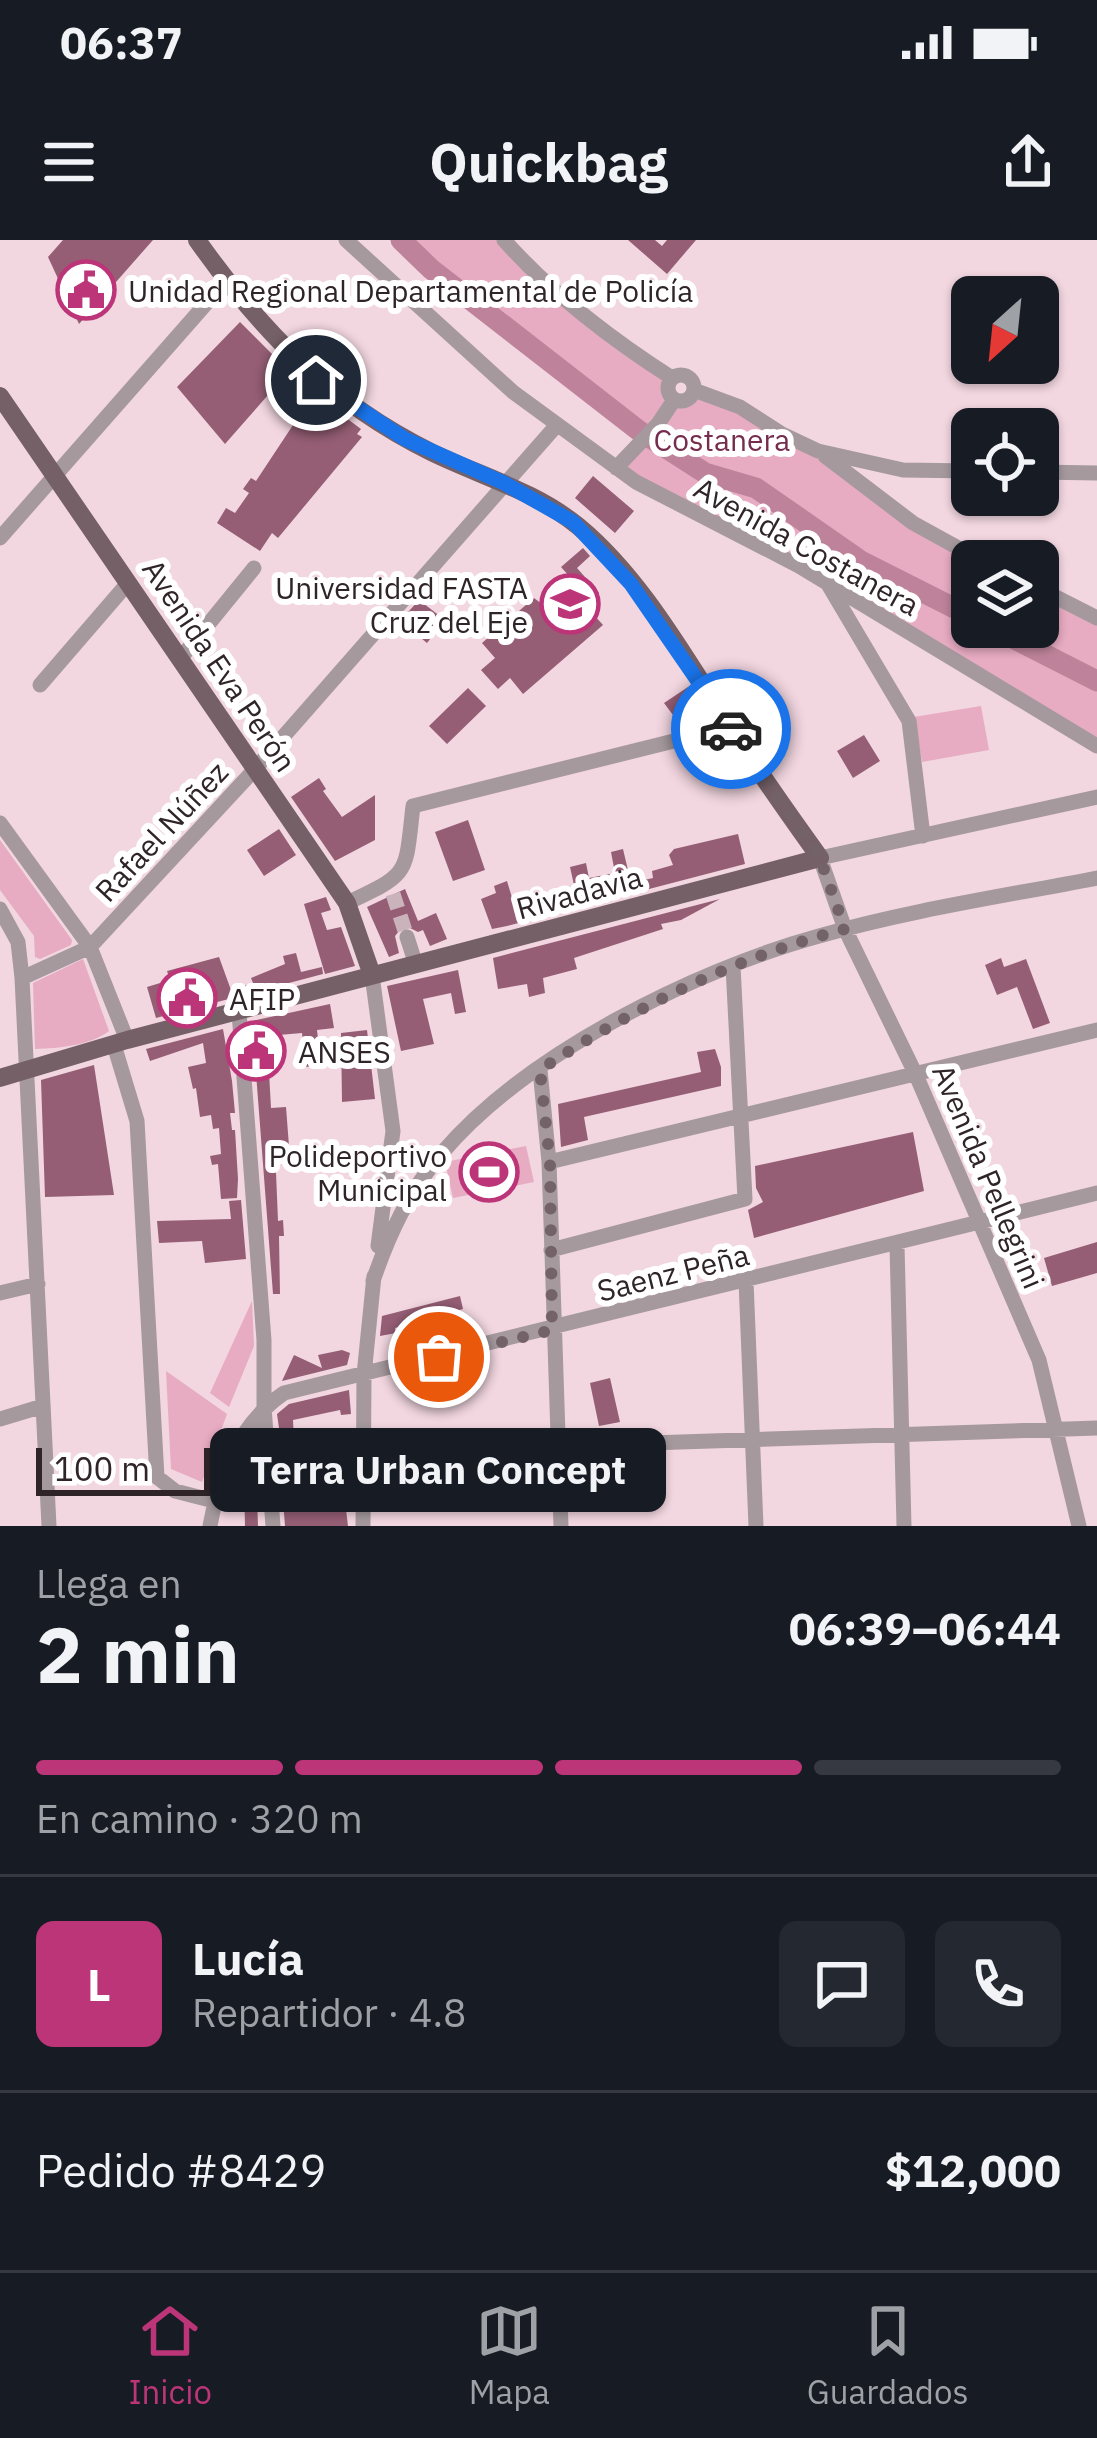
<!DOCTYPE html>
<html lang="es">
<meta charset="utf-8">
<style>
body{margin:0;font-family:"IBM Plex Sans",sans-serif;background:#242831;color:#f1f3f6;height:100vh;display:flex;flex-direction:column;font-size:45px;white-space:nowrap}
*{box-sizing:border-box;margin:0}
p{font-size:39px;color:#9ea1a6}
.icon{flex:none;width:66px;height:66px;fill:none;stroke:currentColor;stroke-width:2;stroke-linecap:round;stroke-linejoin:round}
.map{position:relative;height:1286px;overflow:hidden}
.side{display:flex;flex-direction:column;background:#171b24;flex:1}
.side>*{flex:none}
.needle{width:78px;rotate:207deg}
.buttons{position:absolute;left:951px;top:36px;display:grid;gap:24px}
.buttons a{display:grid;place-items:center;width:108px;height:108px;border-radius:18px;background:#171b24;box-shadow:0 3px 9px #0004;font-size:60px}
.scale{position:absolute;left:36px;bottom:30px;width:174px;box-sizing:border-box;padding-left:12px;border:6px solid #2f2528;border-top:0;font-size:33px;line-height:42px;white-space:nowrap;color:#2f2528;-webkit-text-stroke:9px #fff;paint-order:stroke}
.pin{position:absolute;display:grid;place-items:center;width:102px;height:102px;color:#fff;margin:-51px;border:6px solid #fff;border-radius:50%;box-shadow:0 3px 12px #0007}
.courier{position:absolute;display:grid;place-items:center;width:120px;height:120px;margin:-60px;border:9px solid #1a73e8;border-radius:50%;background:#fff;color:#222;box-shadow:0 3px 15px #0007}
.bubble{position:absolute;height:84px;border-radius:18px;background:#171b24;box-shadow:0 3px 9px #0004;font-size:39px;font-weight:700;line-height:84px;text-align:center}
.overview em{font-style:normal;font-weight:700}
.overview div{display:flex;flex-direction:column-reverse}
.overview{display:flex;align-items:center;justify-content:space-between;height:204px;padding:0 36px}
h1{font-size:78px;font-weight:700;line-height:90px}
.bar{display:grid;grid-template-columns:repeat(4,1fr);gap:18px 12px;align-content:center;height:144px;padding:0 36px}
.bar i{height:15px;border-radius:9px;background:#363941}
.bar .current{background:#bc3578}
.bar p{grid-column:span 4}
.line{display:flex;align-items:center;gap:30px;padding:0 36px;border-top:3px solid #363941}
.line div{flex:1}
.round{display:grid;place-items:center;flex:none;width:126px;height:126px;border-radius:18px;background:#242831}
.status{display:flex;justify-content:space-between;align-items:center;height:84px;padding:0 60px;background:#171b24;direction:ltr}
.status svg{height:33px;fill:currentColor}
header{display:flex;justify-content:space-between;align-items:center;height:156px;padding:0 36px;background:#171b24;font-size:54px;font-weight:700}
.menu{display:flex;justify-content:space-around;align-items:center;height:168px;border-top:3px solid #363941;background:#171b24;font-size:33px;color:#9ea1a6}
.menu a{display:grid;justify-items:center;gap:6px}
.menu .current{color:#bc3578}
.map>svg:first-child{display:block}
.green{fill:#e7abc2}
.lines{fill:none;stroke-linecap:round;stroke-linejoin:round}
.river{stroke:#be839a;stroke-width:21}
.building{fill:#955e74}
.minor-tunnel{stroke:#cbb3bb;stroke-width:15;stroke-dasharray:15 8;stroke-linecap:butt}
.minor{stroke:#a5999d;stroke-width:15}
.major{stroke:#756067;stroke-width:18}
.done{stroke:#736368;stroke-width:12;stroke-dasharray:0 21.6}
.route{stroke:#1a73e8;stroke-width:15}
.labels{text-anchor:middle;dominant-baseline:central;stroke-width:12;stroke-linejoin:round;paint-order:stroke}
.poi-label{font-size:30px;fill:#2f2528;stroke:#fff;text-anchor:start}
.park-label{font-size:30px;fill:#752c4d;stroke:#fff}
.street-label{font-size:30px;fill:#2f2528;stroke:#fff}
</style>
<div class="status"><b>06:37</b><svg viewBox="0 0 49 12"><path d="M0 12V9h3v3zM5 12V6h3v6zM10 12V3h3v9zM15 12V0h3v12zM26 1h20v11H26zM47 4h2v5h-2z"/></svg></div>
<header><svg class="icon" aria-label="menu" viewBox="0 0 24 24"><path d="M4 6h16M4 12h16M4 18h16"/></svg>Quickbag<svg class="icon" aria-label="share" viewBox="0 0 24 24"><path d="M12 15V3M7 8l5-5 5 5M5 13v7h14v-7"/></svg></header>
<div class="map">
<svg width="1097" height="1286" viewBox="0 0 1097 1286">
<rect width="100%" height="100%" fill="#f2d6e0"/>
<path class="green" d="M401,0H504L668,143L669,155L678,161L691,157L740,167L972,321V387H987L1097,447V506L616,228L646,196L431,29Z
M1038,349L1097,378V441L992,387H1038Z
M981,466L989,510L922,522L914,477Z
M0,600L72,700L71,705L40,719L35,717L34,696L0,650Z
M83,719L109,791C89,806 59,808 35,809L33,743Z
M526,906L534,942L453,958L445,922Z
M252,1061L254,1106L229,1167L210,1153Z
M166,1131L227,1174L202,1242L171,1229Z"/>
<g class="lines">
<path class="river" d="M401,0L431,29L638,190L705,233L756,248L861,321L972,377
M991,387L1097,441"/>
</g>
<path class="building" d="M63,0H153L79,84L48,17Z
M628,0H655L662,6L667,0H696L667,34Z
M240,82L289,131L225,204L177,147Z
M322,160L361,189L357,194L362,197L278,298L272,293L260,311L217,283L226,268L235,273L249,253L243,249L251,238L256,241L297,179L310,177Z
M593,236L634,271L615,293L575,258Z
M583,308L590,316L577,328L599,353L585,365L603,385L523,454L510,438L498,449L481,430L495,418L482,403L534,358L550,370L578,346L561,327Z
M419,360L445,380L427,403L400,381Z
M688,447L710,480L682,487L664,463Z
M468,448L486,466L447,504L429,486Z
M864,495L880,521L853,538L837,511Z
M319,538L326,549L323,551L342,577L375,555V600L335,621L291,557Z
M468,580L485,630L453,641L435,592Z
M279,589L296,615L264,636L247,610Z
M738,594L745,624L507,686L492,689L481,659L496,653L494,646L507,641L513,661L574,645L570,627L586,623L589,638L615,633L611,612L623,609L631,643L653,638L652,631L673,625L669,615L674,609Z
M405,649L418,681L436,673L447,699L430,706L423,690L418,692L404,685L395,696L399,713L389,717L367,667Z
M326,657L331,670L321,673L327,690L341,687L355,726L325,734L304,664Z
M720,659L681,680L661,684L663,689L574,718L577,729L543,738L545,753L529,757L527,744L498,749L493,718Z
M296,713L301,732L322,727L323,734L206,765L202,755L176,764L179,772L156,778L147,747L170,740L167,731L219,717L231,750L253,743L251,738L285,724L283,716Z
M1001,718L1004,727L1026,719L1050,783L1033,789L1017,747L997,755L985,725Z
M458,730L466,772L455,774L451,753L423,759L434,804L401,811L387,746Z
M330,764L334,788L317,790L321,825L306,827L302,793L267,796L271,868L286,867L289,906L275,908L278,981L283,980L284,996H279L280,1054H273L252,781Z
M223,789L232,841L235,873H230L232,890H235L238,939L237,958L221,959L218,924L212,925L210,916L221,914L219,888L213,889L211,875L200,877L196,848L193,849L188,827L206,823L203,803L150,821L146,809Z
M367,790L375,859L342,862L341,793Z
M715,809L721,827V846L584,877L588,900L561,907L558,864L701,832L697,812Z
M94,825L114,955L45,957L41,840Z
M913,892L924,951L754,998L748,970L763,962L756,948L755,926Z
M241,960L246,1019L205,1023L202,1001L159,1003L157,981L231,979L229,961Z
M1097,1002V1033L1052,1046L1044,1018Z
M460,1056L463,1069L395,1088L396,1093L380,1096L382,1076Z
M342,1110L350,1113L347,1125L282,1141L294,1115L322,1128L318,1115Z
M610,1138L620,1182L599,1186L590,1143Z
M349,1150L351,1174L341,1175L340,1170L293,1180L294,1201L281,1202L277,1174L289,1164Z
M303,1220L312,1266L330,1264L327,1225L347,1222L350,1261H345L348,1286H285L280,1223Z
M240,1228H256L258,1286H245L244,1244H233Z"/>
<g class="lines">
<path class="minor-tunnel" d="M393,654L407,697"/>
<path class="minor" d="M346,0L513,152L636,242L799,326L1097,506
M504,0C552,54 611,99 672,138
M668 148a13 13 0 1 1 26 0a13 13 0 1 1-26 0Z
M694,150L740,167L782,194L818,211L903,230L972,231
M825,216L913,283L982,321
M616,228L658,184L674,160
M1038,232L1097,233
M0,298L226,41
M829,346L909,481L923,596
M1038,348L1097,378
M180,419L254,328
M40,445L128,343
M0,583L90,707L127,800
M347,663C411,633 405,635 413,566L730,487
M0,669L18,702L22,738L49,1286
M407,697L416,725
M372,735L393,891L378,1006
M22,738L90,707L254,530L556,186
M239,772L264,1100V1167L273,1286
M114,805L137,881L157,1237L175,1251L214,1261
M540,830L549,922L561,1286
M549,922L1097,790
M897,1005L904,1286
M551,1010L745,959L733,726
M373,1041C389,994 409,951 442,913C526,814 695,730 819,696C910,670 1005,656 1097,638
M746,1041L756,1286
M0,1053L38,1044
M0,1179L43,1166
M559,1206L1097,1188
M210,1286C219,1235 240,1183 284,1153L1097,953
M363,1286L364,1135L374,1036
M1079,1286L1039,1120L916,835L845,689L820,618L1097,557"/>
<path class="major" d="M0,156L347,663L372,735
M0,838L127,800L820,618C788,573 756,529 727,482C684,416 640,337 578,286C535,251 480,236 431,212C330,162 262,92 197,0"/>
</g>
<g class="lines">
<path class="done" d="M439,1117L552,1090L550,922L540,830C634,767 735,718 845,689L820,618L731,489"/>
<path class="route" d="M316,140L405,199L504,243L573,282L631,344L731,489"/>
</g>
<defs>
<symbol id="civic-ring" viewBox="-11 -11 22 22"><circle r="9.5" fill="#fff" stroke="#bc3578" stroke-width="1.5"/><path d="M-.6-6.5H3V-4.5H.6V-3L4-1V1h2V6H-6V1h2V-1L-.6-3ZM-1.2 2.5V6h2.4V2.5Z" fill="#bc3578"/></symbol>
<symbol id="university-ring" viewBox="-11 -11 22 22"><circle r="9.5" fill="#fff" stroke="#bc3578" stroke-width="1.5"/><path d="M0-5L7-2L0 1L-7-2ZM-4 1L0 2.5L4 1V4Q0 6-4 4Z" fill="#bc3578"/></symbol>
<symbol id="stadium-ring" viewBox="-11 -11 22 22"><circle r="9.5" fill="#fff" stroke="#bc3578" stroke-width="1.5"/><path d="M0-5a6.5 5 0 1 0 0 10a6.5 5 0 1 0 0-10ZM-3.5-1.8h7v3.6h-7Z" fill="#bc3578"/></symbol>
</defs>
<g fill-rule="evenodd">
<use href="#civic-ring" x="53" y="17" width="66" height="66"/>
<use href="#university-ring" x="537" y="331" width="66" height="66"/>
<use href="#civic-ring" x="154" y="725" width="66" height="66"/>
<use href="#civic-ring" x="223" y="778" width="66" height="66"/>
<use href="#stadium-ring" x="456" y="899" width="66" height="66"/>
</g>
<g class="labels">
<g class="poi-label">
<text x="128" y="50">Unidad Regional Departamental de Policía</text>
<text x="528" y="347" text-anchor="end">Universidad FASTA<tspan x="528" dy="34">Cruz del Eje</tspan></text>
<text x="229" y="758">AFIP</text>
<text x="298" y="811">ANSES</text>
<text x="447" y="915" text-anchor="end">Polideportivo<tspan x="447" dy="34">Municipal</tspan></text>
</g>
<g class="park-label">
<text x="722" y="199">Costanera</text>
</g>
<g class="street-label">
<text transform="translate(807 306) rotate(29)">Avenida Costanera</text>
<text transform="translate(220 425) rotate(56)">Avenida Eva Perón</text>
<text transform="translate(161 591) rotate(-47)">Rafael Núñez</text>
<text transform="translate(579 652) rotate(-15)">Rivadavia</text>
<text transform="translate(989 936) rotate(67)">Avenida Pellegrini</text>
<text transform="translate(673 1032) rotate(-14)">Saenz Peña</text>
</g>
</g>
</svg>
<div class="buttons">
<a><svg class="needle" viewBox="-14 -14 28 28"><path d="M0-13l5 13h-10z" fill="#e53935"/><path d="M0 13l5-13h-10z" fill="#9ea1a6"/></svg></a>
<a><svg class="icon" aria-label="locate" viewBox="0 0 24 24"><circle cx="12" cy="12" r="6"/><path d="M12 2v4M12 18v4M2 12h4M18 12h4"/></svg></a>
<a><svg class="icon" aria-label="layers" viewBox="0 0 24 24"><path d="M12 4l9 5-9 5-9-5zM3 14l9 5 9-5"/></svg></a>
</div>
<div class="scale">100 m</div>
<div class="pin" style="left:439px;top:1117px;background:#ea580c"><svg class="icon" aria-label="bag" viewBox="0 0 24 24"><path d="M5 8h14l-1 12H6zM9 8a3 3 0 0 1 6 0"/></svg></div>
<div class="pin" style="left:316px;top:140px;background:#1f2937"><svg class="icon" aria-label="home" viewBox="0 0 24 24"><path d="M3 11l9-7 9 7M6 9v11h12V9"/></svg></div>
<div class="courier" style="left:731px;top:489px"><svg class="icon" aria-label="car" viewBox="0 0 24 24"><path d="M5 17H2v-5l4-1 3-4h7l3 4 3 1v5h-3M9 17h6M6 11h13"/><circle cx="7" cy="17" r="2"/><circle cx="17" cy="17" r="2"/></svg></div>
<div class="bubble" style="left:210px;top:1188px;width:456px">Terra Urban Concept</div>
</div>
<section class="side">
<div class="overview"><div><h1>2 min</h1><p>Llega en</p></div><em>06:39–06:44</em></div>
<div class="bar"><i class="current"></i><i class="current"></i><i class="current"></i><i></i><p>En camino · 320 m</p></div>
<div class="line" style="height:216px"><b class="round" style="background:#bc3578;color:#fff">L</b><div><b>Lucía</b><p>Repartidor · 4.8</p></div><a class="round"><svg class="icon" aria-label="chat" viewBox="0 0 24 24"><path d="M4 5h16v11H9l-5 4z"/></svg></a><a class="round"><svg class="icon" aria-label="phone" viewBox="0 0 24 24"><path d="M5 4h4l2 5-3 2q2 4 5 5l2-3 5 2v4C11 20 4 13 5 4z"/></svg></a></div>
<div class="line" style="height:156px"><div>Pedido #8429</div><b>$12,000</b></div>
</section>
<nav class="menu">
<a class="current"><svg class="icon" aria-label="home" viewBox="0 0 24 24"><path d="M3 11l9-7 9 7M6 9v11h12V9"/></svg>Inicio</a>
<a><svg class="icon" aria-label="map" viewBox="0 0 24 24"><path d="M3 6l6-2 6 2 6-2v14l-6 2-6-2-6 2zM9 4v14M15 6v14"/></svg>Mapa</a>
<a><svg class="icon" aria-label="saved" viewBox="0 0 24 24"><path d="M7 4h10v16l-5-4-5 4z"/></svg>Guardados</a>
</nav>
